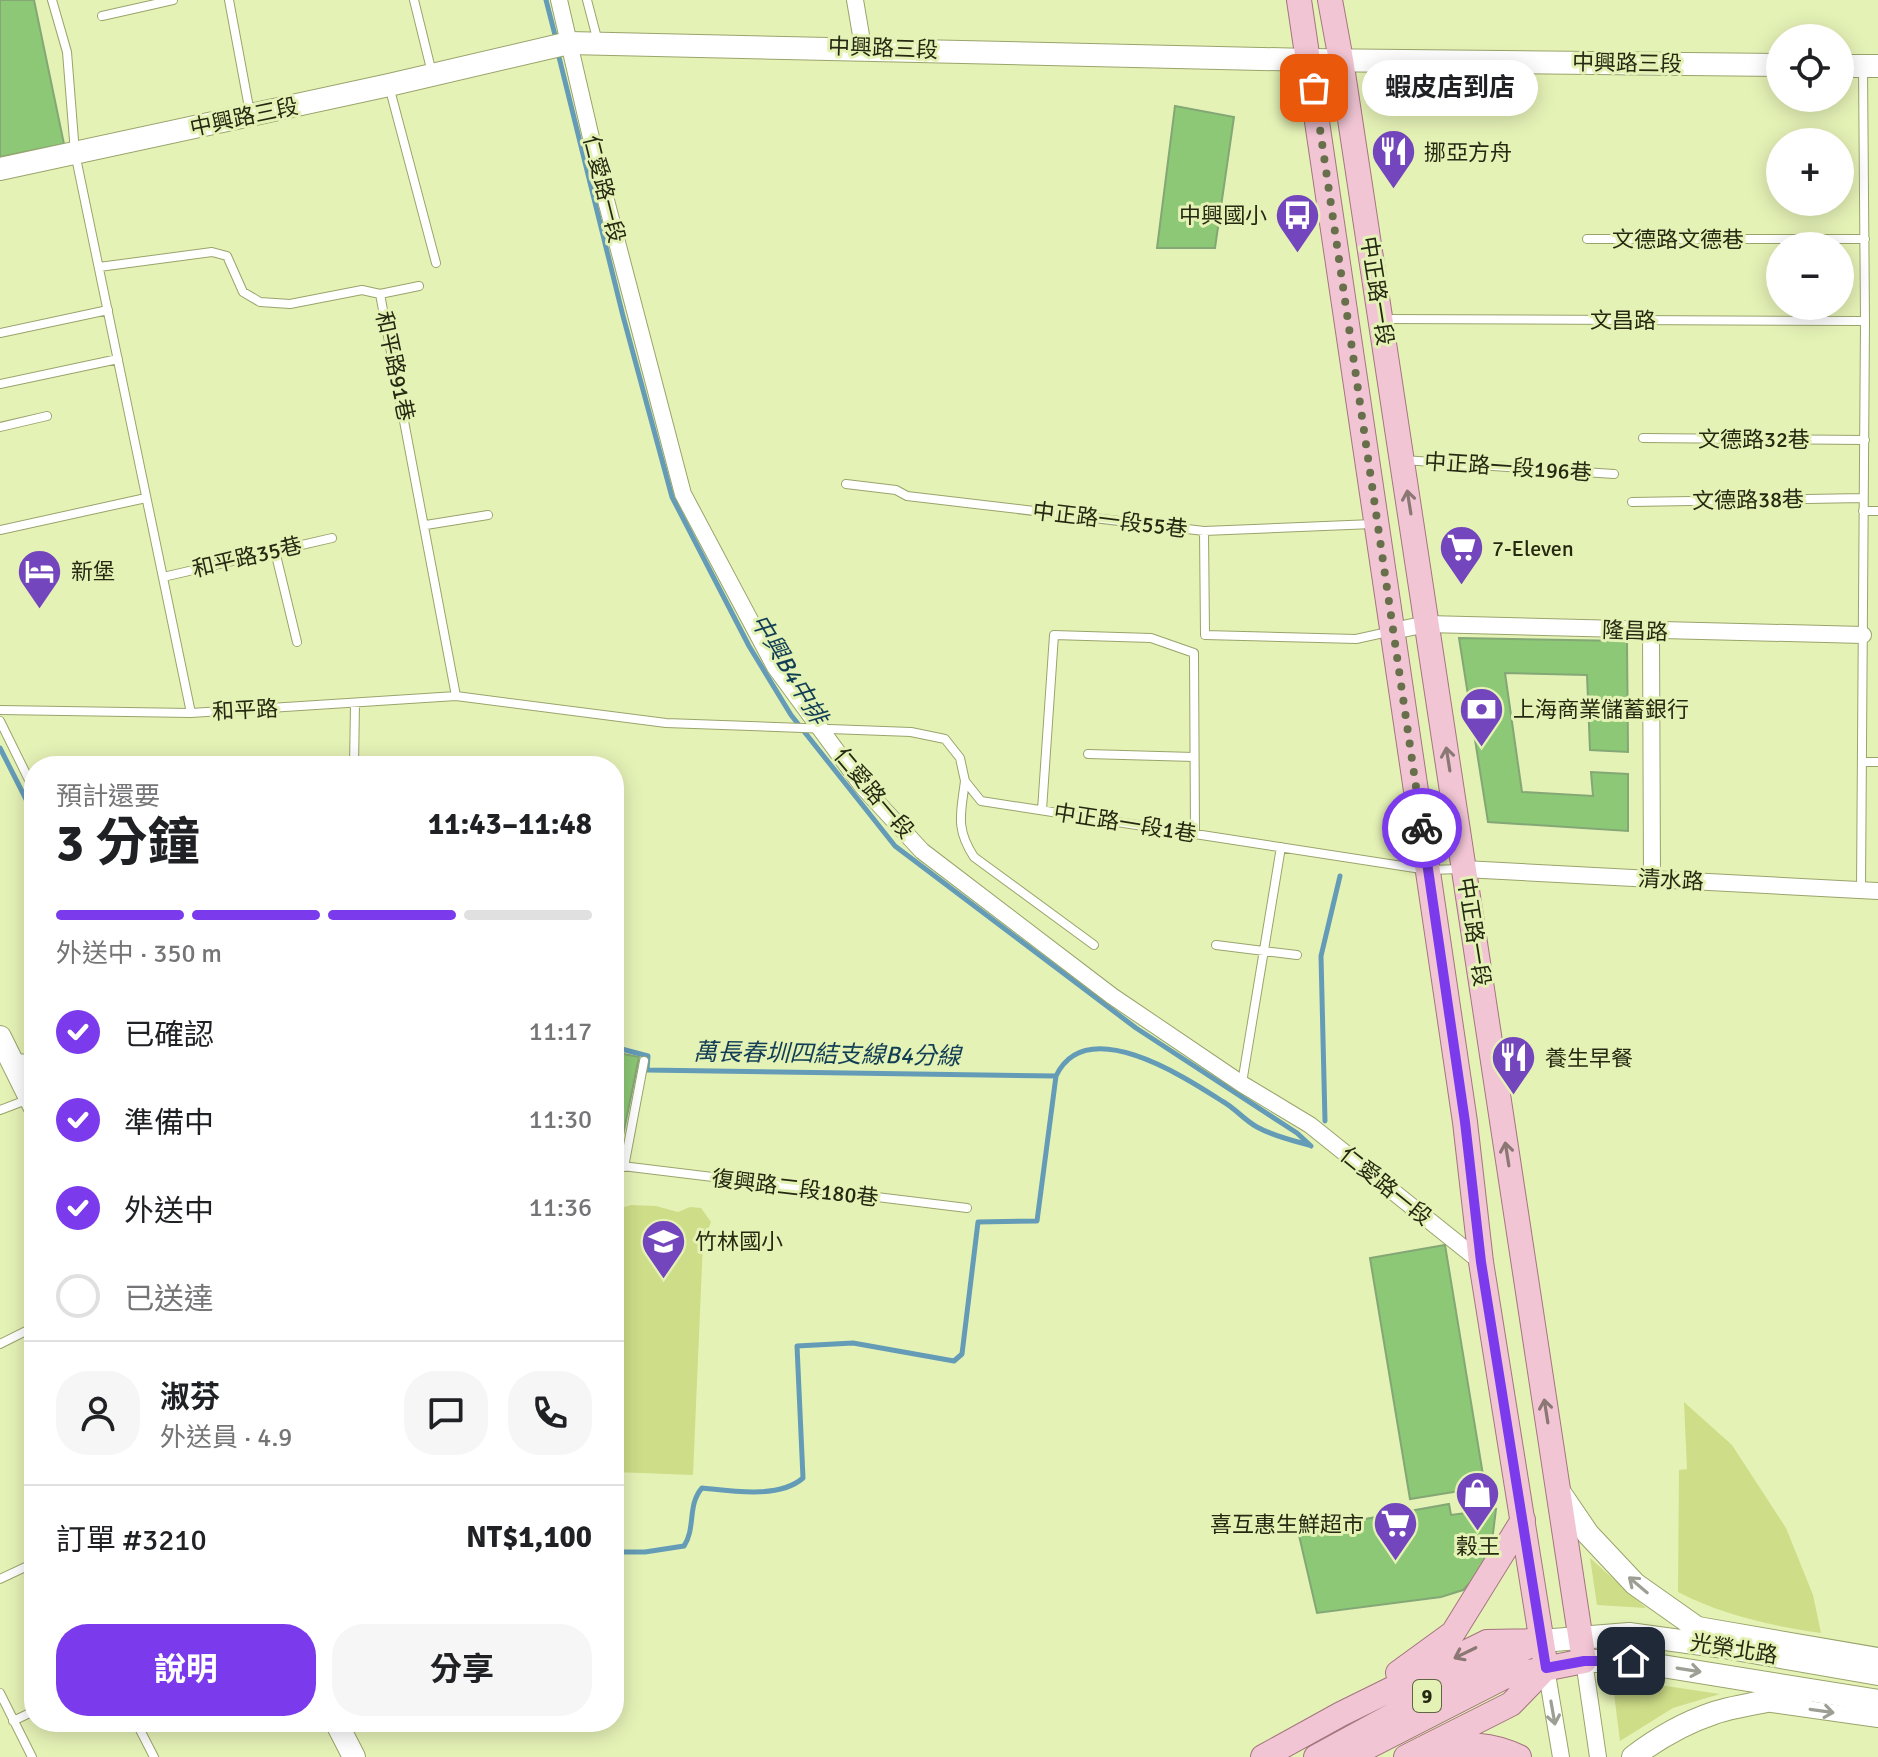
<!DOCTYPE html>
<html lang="zh-TW">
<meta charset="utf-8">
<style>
body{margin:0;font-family:Signika,"Noto Sans TC",sans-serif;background:#f6f6f6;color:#202124;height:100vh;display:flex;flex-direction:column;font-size:30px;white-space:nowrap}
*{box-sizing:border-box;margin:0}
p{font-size:26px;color:#757577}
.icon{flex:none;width:44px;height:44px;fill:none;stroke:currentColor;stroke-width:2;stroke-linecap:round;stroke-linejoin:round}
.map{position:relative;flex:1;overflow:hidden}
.sheet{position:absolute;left:24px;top:756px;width:600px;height:976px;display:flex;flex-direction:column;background:#fff;border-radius:32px;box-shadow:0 4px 20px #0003}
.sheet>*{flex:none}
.buttons{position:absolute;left:1766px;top:24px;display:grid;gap:16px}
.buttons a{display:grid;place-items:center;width:88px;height:88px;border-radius:50%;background:#fff;box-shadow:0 4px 20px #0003;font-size:40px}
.pin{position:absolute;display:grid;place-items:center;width:68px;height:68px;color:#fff;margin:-34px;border-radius:16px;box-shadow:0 4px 12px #0006}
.courier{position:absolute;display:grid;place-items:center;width:80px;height:80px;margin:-40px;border:6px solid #7c3aed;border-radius:50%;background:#fff;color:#222;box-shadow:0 2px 10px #0007}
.bubble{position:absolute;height:56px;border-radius:28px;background:#fff;box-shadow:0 4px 20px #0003;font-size:26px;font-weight:700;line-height:56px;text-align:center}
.summary em{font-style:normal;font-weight:700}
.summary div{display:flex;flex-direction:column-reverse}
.summary{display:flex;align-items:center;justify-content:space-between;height:136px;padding:0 32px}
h1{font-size:52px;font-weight:700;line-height:60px}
.bar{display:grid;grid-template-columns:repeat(4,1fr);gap:12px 8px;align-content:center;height:96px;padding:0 32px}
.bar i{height:10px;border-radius:6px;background:#e0e0e0}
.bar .active{background:#7c3aed}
.bar p{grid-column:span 4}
.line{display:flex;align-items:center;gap:20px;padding:0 32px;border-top:2px solid #e0e0e0}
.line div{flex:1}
.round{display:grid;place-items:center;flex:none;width:84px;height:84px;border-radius:32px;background:#f6f6f6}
ol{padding:0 32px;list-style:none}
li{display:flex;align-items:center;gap:24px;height:88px}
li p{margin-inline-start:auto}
li .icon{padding:8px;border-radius:50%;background:#7c3aed;color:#fff;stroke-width:4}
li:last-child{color:#757577}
li i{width:44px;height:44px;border:4px solid #e0e0e0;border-radius:50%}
.cta{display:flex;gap:16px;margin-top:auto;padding:16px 32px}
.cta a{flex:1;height:92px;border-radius:32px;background:#7c3aed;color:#fff;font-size:32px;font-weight:700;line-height:92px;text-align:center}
.cta a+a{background:#f6f6f6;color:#202124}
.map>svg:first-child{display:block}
.green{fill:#cedd88}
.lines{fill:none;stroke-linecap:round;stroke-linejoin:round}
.stream{stroke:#649bb6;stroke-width:5}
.building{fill:#8cc875;stroke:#84a776;stroke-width:2}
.lane-casing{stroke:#99a46b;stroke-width:10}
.street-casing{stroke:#99a46b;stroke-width:18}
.secondary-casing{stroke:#99a46b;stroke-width:24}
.primary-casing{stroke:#a4757e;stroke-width:26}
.lane{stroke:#fff;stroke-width:8}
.street{stroke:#fff;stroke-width:16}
.secondary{stroke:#fff;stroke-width:22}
.primary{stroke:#f1c5d4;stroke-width:24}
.oneway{stroke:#8b7773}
.oneway2{stroke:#9d9f94}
.done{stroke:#686f4b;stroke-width:8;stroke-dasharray:0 14.4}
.route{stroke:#7c3aed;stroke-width:10}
.labels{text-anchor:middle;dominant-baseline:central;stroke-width:6;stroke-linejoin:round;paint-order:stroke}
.shield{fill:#e5f2b6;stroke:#5f6543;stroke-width:2}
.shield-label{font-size:20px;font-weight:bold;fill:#252912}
.street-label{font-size:22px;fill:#252912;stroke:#e5f2b6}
.poi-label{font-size:22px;fill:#252912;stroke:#e5f2b6;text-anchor:start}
.water-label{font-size:24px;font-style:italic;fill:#113d55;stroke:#e5f2b6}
</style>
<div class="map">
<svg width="1878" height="1757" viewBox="0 0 1878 1757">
<rect width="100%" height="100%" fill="#e5f2b6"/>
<path class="green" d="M631,1205L656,1206L678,1212L690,1207L701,1208L711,1222L703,1242L693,1475L614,1472L617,1382L614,1381V1210Z
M1684,1402L1732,1445L1786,1528L1813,1595L1821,1633C1772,1626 1722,1615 1678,1592L1679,1470L1687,1469Z
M1590,1558L1646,1608L1597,1605Z
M1612,1678L1720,1694L1673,1708L1620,1741Z"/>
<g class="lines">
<path class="stream" d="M546,0L556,39
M558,53L623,316L672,497L749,646L791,715L895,846L1136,1028L1297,1133L1311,1146
M0,748L34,815
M614,1047L648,1056L647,1070L1056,1076
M1325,1121L1321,956L1340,876
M614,1552H645L684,1546C696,1528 687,1505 702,1488C732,1491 779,1499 803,1478L797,1346L853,1343L954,1361L962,1354L978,1222L1037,1221L1056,1076C1086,1013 1183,1076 1222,1101C1235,1108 1244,1120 1257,1127C1273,1136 1291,1140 1309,1145"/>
</g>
<path class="building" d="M0,0H34L64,144L0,157Z
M1175,106L1234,117L1215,248H1157Z
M1459,638L1627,641L1628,752L1590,750L1587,675L1505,673L1522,792L1593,796L1591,772L1628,774V831L1488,822Z
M614,1052L639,1057L618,1160L614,1159Z
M1445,1245L1485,1487L1410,1499L1370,1258Z
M1449,1504L1451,1515L1496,1509L1491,1550L1478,1575L1463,1590L1441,1597L1317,1613L1298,1531Z"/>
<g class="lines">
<defs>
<path id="lane" d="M52,0L67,52L75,153L191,713
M229,0L250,113
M414,0L432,73
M587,0L598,42
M102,16L173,0
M389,86L436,263
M1587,239H1865
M99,267L212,252L227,256L243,292L260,302L290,304L362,290L380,294L456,696
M380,294L419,286
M1382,319L1865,321
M0,333L108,310
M0,384L118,359
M0,427L47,416
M1643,438L1865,440
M1403,460L1614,474
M846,484L896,490L907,496L1204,531L1373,524
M1632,502L1863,498
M1863,511H1878
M426,525L488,515
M0,530L146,498
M1204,531L1205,635L1356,639L1388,632
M275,551L297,642
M163,577L332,538
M0,710L191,713L456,696L666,723L911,732L945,739L960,758L965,781L981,801L1428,870L1462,869
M0,721L34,790
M1088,754L1194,757
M1862,762H1878
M354,766L355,704
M965,781C961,813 955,828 974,857L1094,945
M1042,810L1054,635L1151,638L1194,653L1195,834
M1861,889L1865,321L1863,67
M1216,945L1297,955
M12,1058L34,1059
M1242,1083L1281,847
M0,1110L29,1099
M614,1165L967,1208
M624,1167L644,1061
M0,1344L34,1327
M0,1579L34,1563
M0,1693L32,1757
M13,1721L34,1711
M136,1722L154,1757"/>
<path id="street" d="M559,0L602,185L683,494L775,667L863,787L922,851L1112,996L1242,1084L1310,1125L1481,1262
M855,0L863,47
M1393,631L1427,624L1863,635
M1651,632L1652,879
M1464,869L1878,891
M1698,1625L1878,1656
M1584,1661L1598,1757
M1546,1668L1561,1757
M1772,1704L1878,1719"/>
<path id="secondary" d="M1840,66H1878
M0,169L389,85L569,43L1309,60L1780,65
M0,1037L34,1106
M1558,1490L1588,1534L1635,1584L1720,1644
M1541,1641L1629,1634L1724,1647L1878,1674
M1584,1661H1631L1878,1701
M336,1722L354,1757
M1633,1757C1658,1738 1684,1723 1714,1713C1741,1704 1776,1701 1805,1693"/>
<path id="primary" d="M1299,0L1465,1122L1481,1262L1546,1668
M1330,0L1341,60L1584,1661L1504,1677L1348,1757
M1398,1673L1453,1633L1523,1520
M1436,1750C1463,1742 1493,1744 1519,1757
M1263,1757L1341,1714L1487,1642L1541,1641
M1316,1757L1452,1683L1531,1645
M1406,1757L1511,1704L1546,1668"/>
</defs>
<use href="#lane" class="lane-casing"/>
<use href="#street" class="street-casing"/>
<use href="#secondary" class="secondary-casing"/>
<use href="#primary" class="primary-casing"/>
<use href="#lane" class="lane"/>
<use href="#street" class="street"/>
<use href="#secondary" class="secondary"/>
<use href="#primary" class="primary"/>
</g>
<defs><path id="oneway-shaft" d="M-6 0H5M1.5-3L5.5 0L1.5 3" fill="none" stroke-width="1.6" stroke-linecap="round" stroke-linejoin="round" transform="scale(2)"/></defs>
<g class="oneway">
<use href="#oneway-shaft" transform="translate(1409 502) rotate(-99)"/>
<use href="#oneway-shaft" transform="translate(1448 759) rotate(-99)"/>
<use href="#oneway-shaft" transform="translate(1507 1154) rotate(-99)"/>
<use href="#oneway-shaft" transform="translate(1546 1411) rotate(-99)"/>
<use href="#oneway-shaft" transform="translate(1465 1653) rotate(154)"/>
</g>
<g class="oneway2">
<use href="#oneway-shaft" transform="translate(1638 1585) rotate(-140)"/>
<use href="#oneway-shaft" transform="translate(1689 1670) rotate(9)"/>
<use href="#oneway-shaft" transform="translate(1822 1711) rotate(8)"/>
<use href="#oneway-shaft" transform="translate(1553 1713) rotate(80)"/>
</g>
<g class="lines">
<path class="done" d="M1314,88L1422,828"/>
<path class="route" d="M1422,828L1465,1122L1481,1262L1546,1668L1584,1661H1631"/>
</g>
<defs>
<symbol id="restaurant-pin" viewBox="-11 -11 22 30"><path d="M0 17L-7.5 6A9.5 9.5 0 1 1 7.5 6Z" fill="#7446be" stroke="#e5f2b6"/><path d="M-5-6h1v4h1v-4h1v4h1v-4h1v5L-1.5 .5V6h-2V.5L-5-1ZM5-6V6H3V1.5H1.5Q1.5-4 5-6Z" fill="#fff"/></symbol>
<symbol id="bus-pin" viewBox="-11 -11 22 30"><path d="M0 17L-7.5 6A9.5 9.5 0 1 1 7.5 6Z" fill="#7446be" stroke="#e5f2b6"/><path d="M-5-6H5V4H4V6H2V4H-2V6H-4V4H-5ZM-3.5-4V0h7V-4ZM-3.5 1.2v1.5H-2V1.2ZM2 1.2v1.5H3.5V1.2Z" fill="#fff"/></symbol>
<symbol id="supermarket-pin" viewBox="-11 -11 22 30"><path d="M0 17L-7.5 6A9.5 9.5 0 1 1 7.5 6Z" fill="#7446be" stroke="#e5f2b6"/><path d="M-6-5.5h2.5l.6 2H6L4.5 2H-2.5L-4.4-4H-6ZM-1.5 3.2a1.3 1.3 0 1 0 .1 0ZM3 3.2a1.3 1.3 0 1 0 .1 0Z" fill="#fff"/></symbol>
<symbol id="hotel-pin" viewBox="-11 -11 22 30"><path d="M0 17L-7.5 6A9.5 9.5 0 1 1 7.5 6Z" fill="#7446be" stroke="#e5f2b6"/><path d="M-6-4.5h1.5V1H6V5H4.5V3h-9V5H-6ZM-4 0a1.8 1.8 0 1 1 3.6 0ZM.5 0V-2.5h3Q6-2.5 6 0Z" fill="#fff"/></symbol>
<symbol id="bank-pin" viewBox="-11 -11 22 30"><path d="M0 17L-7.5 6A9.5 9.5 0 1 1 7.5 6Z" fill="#7446be" stroke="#e5f2b6"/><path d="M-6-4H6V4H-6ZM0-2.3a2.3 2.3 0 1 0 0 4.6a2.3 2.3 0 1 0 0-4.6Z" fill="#fff"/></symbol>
<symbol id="school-pin" viewBox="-11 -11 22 30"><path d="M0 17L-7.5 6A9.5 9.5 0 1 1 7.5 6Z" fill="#7446be" stroke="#e5f2b6"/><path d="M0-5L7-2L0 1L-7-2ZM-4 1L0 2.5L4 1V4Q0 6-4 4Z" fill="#fff"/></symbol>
<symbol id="shop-pin" viewBox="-11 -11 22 30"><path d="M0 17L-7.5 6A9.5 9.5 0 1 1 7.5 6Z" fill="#7446be" stroke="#e5f2b6"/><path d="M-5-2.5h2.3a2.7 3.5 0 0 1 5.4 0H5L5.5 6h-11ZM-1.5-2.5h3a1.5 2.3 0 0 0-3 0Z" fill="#fff"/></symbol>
</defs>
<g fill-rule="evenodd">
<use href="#restaurant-pin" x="1368" y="126" width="51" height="69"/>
<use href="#bus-pin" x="1272" y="190" width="51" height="69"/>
<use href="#supermarket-pin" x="1436" y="522" width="51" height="69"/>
<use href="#hotel-pin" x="14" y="546" width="51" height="69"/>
<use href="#bank-pin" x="1456" y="684" width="51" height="69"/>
<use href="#restaurant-pin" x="1488" y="1032" width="51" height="69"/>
<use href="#school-pin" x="638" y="1216" width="51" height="69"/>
<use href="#shop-pin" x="1452" y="1468" width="51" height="69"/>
<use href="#supermarket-pin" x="1370" y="1498" width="51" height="69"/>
</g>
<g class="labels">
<rect class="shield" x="1413" y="1680" width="28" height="32" rx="6"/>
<g class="shield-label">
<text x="1427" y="1696">9</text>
</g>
<g class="street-label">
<text transform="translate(883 48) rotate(2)">中興路三段</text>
<text transform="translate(1627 63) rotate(1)">中興路三段</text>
<text transform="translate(244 117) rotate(-12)">中興路三段</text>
<text transform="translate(604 189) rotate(76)">仁愛路一段</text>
<text x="1678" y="239">文德路文德巷</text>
<text transform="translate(1377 291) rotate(81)">中正路一段</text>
<text x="1623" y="320">文昌路</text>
<text transform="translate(395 366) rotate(78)">和平路91巷</text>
<text x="1754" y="439">文德路32巷</text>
<text transform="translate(1508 467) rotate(4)">中正路一段196巷</text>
<text transform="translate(1748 500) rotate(-1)">文德路38巷</text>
<text transform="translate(1110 520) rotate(7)">中正路一段55巷</text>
<text transform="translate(247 557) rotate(-13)">和平路35巷</text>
<text transform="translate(1635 631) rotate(2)">隆昌路</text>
<text transform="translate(245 710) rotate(-3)">和平路</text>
<text transform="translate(874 793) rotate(50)">仁愛路一段</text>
<text transform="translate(1125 823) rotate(9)">中正路一段1巷</text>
<text transform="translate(1671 880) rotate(3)">清水路</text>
<text transform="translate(1474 932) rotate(81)">中正路一段</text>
<text transform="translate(1386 1186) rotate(39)">仁愛路一段</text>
<text transform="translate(795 1188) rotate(7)">復興路二段180巷</text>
<text transform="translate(1734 1649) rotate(9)">光榮北路</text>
</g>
<g class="poi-label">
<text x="1424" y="152">挪亞方舟</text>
<text x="1267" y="215" text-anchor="end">中興國小</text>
<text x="1492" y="548">7-Eleven</text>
<text x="71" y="571">新堡</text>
<text x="1513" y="709">上海商業儲蓄銀行</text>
<text x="1545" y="1058">養生早餐</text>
<text x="695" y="1241">竹林國小</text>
<text x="1364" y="1524" text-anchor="end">喜互惠生鮮超市</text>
<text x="1478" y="1546" text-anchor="middle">穀王</text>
</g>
<g class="water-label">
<text transform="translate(789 669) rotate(59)">中興B4中排</text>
<text transform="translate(827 1054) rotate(1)">萬長春圳四結支線B4分線</text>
</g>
</g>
</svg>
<div class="buttons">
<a><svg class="icon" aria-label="locate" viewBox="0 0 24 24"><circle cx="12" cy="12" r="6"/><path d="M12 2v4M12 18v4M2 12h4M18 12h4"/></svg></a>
<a>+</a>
<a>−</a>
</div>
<div class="pin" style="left:1314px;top:88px;background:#ea580c"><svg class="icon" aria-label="bag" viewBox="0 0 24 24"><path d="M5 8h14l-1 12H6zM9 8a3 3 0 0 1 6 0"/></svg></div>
<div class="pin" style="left:1631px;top:1661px;background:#1f2937"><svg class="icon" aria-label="home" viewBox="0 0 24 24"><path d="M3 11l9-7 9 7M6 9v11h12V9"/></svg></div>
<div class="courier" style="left:1422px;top:828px"><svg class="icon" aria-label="bike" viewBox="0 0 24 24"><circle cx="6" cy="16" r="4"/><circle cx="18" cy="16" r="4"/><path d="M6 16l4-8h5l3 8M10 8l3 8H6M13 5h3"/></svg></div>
<div class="bubble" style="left:1362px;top:60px;width:176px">蝦皮店到店</div>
<section class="sheet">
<div class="summary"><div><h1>3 分鐘</h1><p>預計還要</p></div><em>11:43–11:48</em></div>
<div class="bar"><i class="active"></i><i class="active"></i><i class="active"></i><i></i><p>外送中 · 350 m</p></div>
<ol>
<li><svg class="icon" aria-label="check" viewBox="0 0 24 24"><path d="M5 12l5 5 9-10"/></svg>已確認<p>11:17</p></li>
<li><svg class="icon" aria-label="check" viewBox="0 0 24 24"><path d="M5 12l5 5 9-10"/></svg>準備中<p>11:30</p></li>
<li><svg class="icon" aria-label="check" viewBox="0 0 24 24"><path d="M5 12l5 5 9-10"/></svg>外送中<p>11:36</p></li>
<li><i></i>已送達</li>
</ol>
<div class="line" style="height:144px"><a class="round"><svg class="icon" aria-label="person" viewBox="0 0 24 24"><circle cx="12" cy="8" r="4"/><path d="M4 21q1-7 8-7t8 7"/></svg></a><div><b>淑芬</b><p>外送員 · 4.9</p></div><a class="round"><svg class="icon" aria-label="chat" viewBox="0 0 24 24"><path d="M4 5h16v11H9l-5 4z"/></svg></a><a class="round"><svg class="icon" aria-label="phone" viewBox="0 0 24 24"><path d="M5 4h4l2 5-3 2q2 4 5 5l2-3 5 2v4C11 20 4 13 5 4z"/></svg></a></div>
<div class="line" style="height:104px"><div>訂單 #3210</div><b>NT$1,100</b></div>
<div class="cta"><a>說明</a><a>分享</a></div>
</section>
</div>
